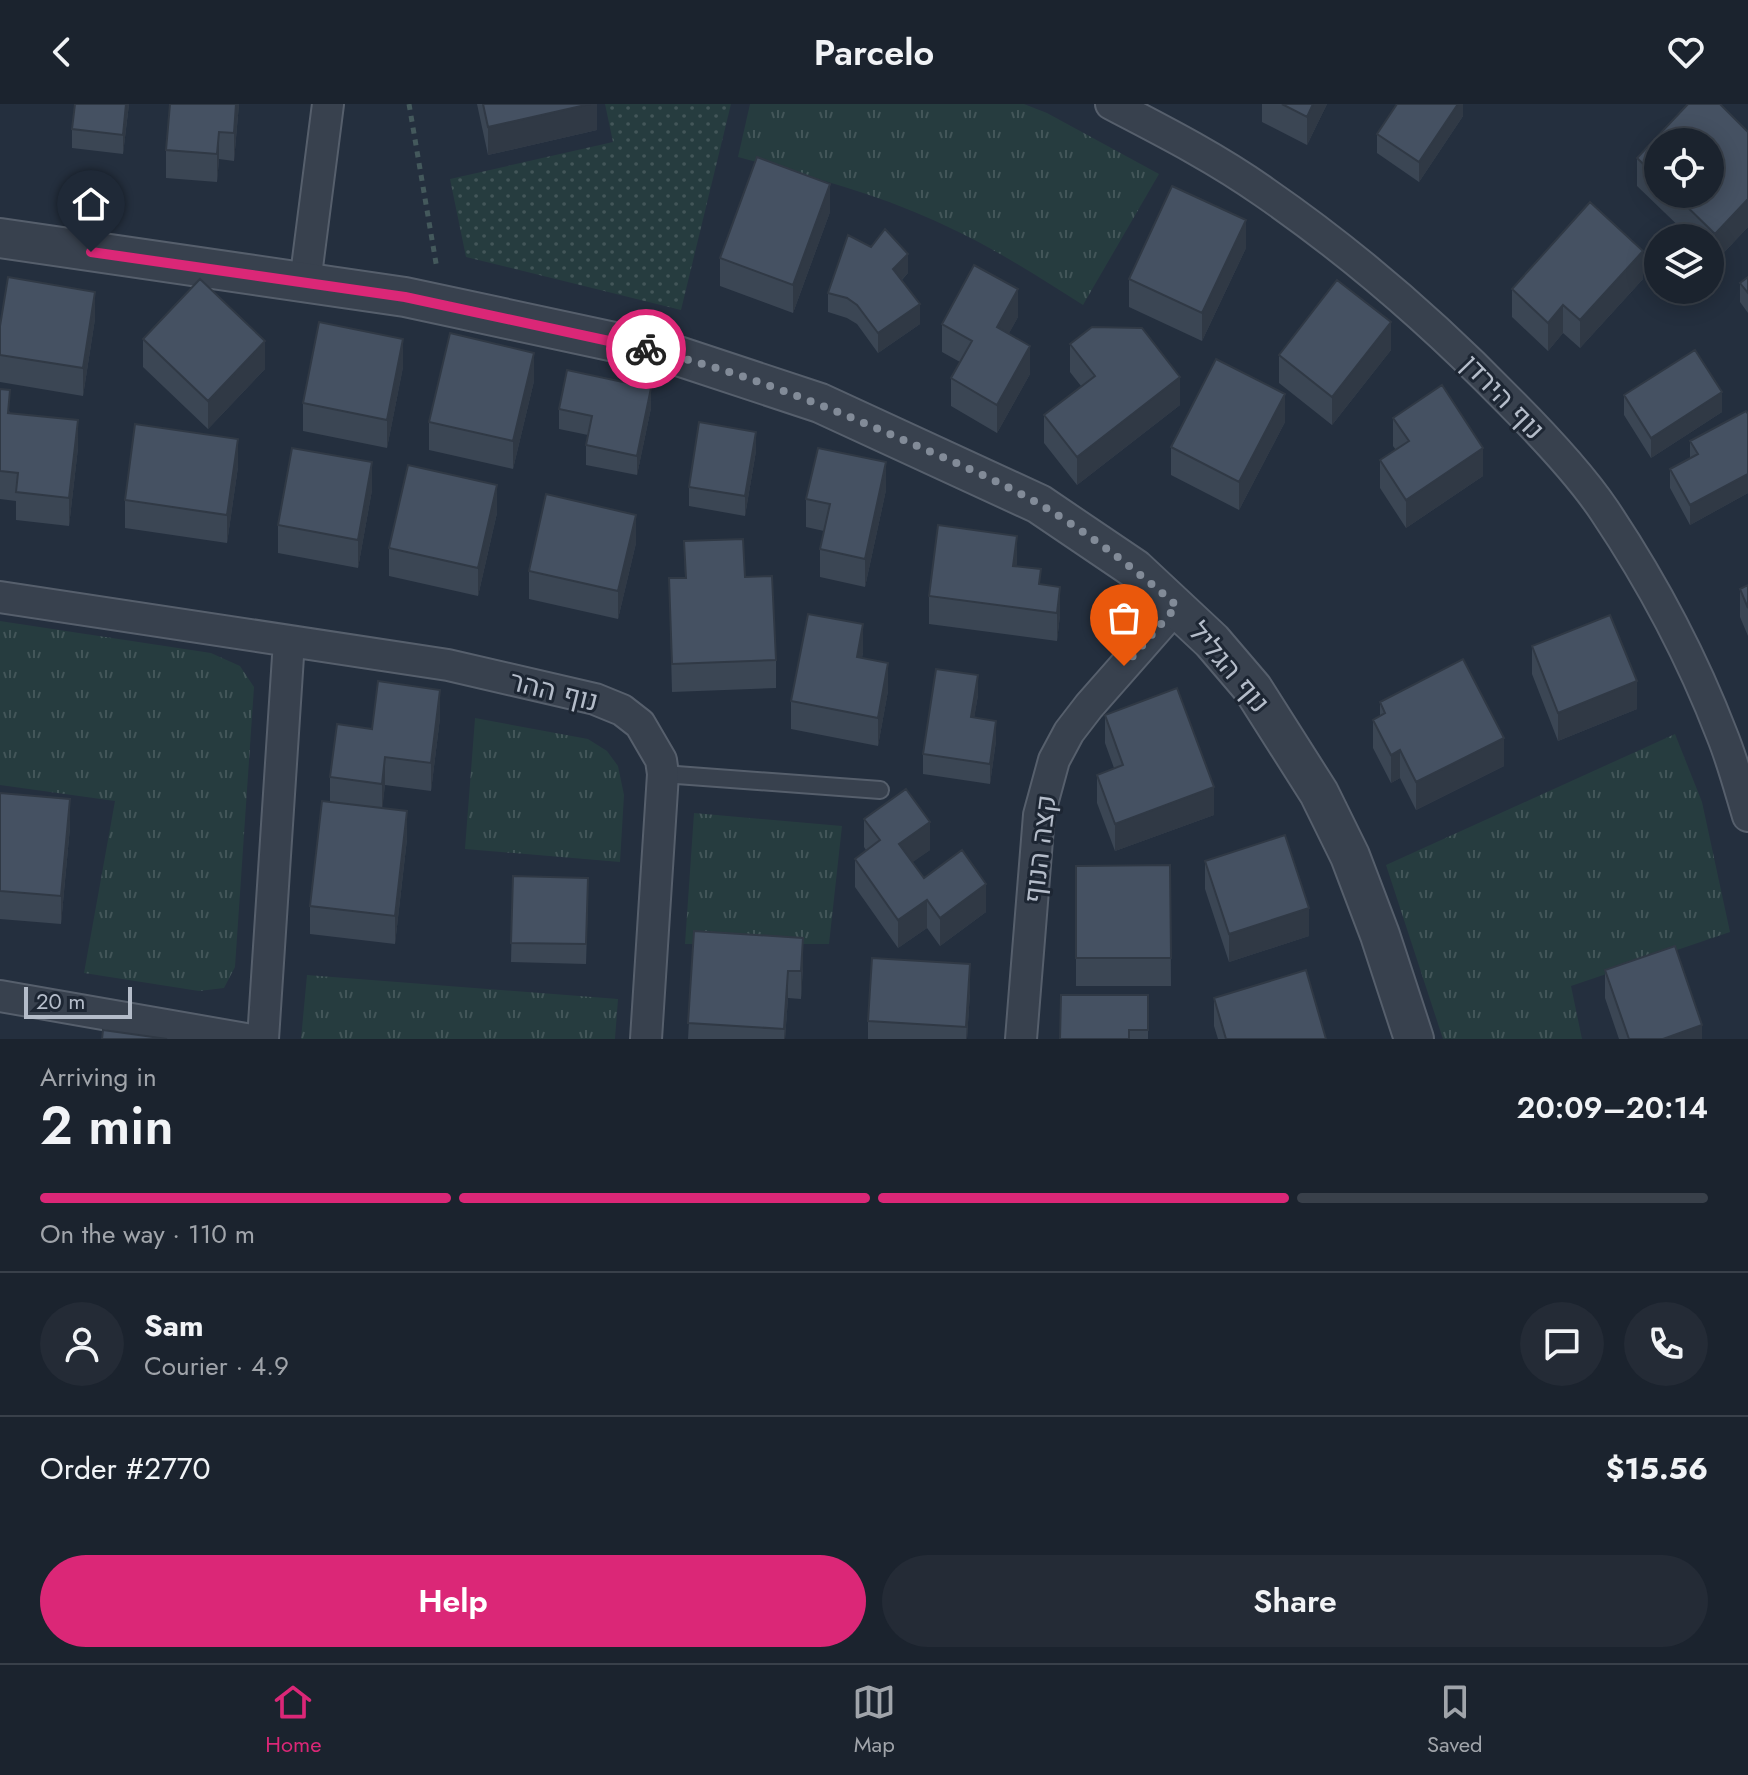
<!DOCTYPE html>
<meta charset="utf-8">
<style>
body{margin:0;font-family:Jost,Heebo,sans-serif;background:#242b36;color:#f1f3f6;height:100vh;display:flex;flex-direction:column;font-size:30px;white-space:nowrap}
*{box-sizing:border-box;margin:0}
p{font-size:26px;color:#a0a4aa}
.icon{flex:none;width:44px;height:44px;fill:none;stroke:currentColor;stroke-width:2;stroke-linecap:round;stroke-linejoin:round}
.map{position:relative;height:935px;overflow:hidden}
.drawer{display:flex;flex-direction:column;background:#1b232e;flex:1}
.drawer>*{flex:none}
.buttons{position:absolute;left:1644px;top:24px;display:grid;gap:16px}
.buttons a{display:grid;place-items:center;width:80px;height:80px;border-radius:50%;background:#1b232e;box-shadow:0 4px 20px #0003,0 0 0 2px #39404a;font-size:40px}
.scale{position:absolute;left:24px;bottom:20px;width:108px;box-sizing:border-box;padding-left:8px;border:4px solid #b4bcc9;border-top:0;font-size:22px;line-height:28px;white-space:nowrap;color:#b4bcc9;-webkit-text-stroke:6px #1d2633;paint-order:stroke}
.pin{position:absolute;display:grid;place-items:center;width:68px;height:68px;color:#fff;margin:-82px -34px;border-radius:50% 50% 50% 0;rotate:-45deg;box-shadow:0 0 8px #0007}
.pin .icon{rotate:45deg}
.courier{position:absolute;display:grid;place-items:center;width:80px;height:80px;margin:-40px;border:6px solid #db2777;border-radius:50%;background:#fff;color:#222;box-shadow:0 2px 10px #0007}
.overview em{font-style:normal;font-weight:600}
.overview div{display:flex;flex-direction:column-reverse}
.overview{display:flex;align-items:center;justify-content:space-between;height:136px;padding:0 40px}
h1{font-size:52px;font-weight:600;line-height:60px}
.bar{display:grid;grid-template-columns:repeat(4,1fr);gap:12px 8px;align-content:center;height:96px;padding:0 40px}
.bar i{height:10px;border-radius:6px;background:#39404a}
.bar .on{background:#db2777}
.bar p{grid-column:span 4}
.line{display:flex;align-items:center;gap:20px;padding:0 40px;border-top:2px solid #39404a}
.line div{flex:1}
.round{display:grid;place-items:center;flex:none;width:84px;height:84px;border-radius:42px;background:#242b36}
.button{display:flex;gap:16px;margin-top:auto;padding:16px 40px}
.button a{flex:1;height:92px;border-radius:48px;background:#db2777;color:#fff;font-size:32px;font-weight:600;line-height:92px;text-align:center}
.button a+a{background:#242b36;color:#f1f3f6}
header{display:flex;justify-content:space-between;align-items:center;height:104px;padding:0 40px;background:#1b232e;font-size:36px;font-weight:600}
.tabs{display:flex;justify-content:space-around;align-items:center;height:112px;border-top:2px solid #39404a;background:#1b232e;font-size:22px;color:#a0a4aa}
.tabs a{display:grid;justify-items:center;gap:4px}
.tabs .on{color:#db2777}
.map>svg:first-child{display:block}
.grass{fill:url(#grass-tufts)}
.park{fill:url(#park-dots)}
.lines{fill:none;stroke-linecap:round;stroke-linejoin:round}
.service-casing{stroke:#565f6c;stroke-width:20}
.minor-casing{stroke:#565f6c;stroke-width:34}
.tertiary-casing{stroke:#565f6c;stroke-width:42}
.path{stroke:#44595c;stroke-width:5;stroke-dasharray:6 6;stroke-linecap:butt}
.service{stroke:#38414e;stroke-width:16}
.minor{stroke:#38414e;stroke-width:30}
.tertiary{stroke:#38414e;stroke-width:38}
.wall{fill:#3b4654;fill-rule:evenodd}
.shaded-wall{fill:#303945}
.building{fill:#455162;stroke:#303945;stroke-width:2}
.done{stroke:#828b98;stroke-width:8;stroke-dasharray:0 14.4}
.route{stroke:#db2777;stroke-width:10}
.labels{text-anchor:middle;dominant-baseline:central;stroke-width:6;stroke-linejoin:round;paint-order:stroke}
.street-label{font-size:28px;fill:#b4bcc9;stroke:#1d2633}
</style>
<header><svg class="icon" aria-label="back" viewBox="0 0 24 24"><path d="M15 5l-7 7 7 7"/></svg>Parcelo<svg class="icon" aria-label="heart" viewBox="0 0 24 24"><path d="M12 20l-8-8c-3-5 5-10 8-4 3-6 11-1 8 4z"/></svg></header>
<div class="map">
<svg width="1748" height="935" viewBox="0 0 1748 935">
<defs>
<pattern id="grass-tufts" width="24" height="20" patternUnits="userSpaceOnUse" patternTransform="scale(2)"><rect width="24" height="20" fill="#263c3f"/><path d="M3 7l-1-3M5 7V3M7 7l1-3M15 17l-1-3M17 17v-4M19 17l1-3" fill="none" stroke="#435659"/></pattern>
<pattern id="park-dots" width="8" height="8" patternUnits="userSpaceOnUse" patternTransform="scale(2)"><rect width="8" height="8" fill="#263c3f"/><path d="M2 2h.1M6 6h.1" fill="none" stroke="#435659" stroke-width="1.8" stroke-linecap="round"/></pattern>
</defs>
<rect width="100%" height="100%" fill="#242f3e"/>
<path class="grass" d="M750,0H1024L1047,9L1159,70L1083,201C1039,173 994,144 946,122C880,90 808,72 738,53Z
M0,517L211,549L240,562L254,583L235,863L224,884L199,887L84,869L115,697L0,681Z
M475,614L588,635L607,647L618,662L624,691L620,758L465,745Z
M1675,630L1702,698L1730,828L1571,882L1582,935H1443L1386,761Z
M694,709L842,722L829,840H685Z
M307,871L618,895L615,935H301Z"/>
<path class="park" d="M605,0H731L681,206L466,153L450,75L613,38Z"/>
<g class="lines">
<defs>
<path id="service" d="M663,670L880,686"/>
<path id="minor" d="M1111,0C1163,27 1216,54 1264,88C1351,148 1434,220 1508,296C1540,328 1579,369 1604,406C1651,476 1692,553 1722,631C1733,658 1740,686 1748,712
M305,179L328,0
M0,493L448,561L595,595L622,606L640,620L661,656L663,670L646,935
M0,892L246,935
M263,935L289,537
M1021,935L1039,711L1054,656L1069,628L1089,602L1177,502"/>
<path id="tertiary" d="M0,134L405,193L675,251L820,299L1039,400L1135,465L1212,537L1253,585L1319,689L1350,752L1380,831L1414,935"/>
</defs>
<use href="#service" class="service-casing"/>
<use href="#minor" class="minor-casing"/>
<use href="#tertiary" class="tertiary-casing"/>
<path class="path" d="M409,0L437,165"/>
<use href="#service" class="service"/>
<use href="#minor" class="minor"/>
<use href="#tertiary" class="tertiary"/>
</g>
<path class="wall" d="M129,0L123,50L72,44V25Z
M170,0H239L234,57L219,55L217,78L166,74V46Z
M477,0H597V26L488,51Z
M1262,0H1327L1307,41L1262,18Z
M1463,0V12L1419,78L1377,49V30Z
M1688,0H1720L1748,28V123L1715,158L1710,153V134H1691L1637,82V54ZM1658,38H1710V90H1658Z
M830,108L793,209L720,182V154Z
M1246,144L1202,237L1129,203V175Z
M908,169L902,176L920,220L878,249L857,220L847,214L828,208V189Z
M1748,173V209L1740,198V179Z
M1643,175L1580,244L1563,229L1548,247L1512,213V185Z
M1018,213L1009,229L1030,270L997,329L951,302V274L960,258L942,248V220Z
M95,215L83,292L0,278V222Z
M143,235L265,265L208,325L143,263Z
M1070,240L1180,301L1077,381L1044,339V311L1081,282L1070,268Z
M1391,246L1332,321L1279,279V251Z
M403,263L387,344L303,327V299Z
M534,277L513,365L429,346V318Z
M0,285L10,309L78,344L69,422L16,416V397L0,395Z
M1624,291L1722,308L1651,354L1624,311Z
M651,304L637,371L586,361V341L588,331L559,325V305Z
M1748,310V389L1690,421L1670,384V365L1690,354V337Z
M1393,314L1483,372L1406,424L1380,384V356L1396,346L1393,342Z
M1285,318L1239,406L1171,371V343Z
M756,347L745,412L689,402V383Z
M238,363L227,439L125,424V396Z
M372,386L358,464L278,449V421Z
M886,386L865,483L820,473V445L824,427L806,423V395Z
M497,409L478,492L389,472V444Z
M684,437L745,473L776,556V584L672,588L669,474H685Z
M636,439L618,515L529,495V467Z
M1017,462L1060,511L1057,537L929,520V492Z
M1748,481V532L1740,513V485Z
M1532,542L1637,605L1558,637L1532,570Z
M863,548L862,554L888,587L878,642L791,625V597Z
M978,591L974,614L996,637L990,680L923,670V650Z
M1380,598L1504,662L1416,706L1400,674L1391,679L1373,644V616L1380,612Z
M1105,611L1214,711L1115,747L1097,699V671L1114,664L1105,639Z
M440,614L431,687L385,681L382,704L407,735L395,840L310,830V802L330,698V673L372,625Z
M0,689L70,723L61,820L0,815Z
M864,715L930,746L912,758L924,774L986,808L940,842L927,824L898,844L855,783V755L866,746L864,743Z
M1205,757L1309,832L1229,858L1205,785Z
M1170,761L1171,882H1076V762Z
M513,772L588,793L586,860L511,858Z
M694,827L803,862L801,895L788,894L785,935H688Z
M1605,866L1702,935H1619L1605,894Z
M970,888L967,935H868V917Z
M1148,891V935H1060Z
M1214,894L1326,935H1218L1214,922Z"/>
<path class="shaded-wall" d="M126,0H129L123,50V31Z
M236,0H239L234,57V29Z
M590,0H597V26L488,51V23Z
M1313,0H1327L1307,41V13Z
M1458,0H1463V12L1419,78V58Z
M219,28V55L217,78V50Z
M830,80V108L793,209V181Z
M1748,95V123L1715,158V130Z
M1246,116V144L1202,237V209Z
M1643,147V175L1580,244V216Z
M908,150V169L893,185V165Z
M1018,185V213L997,251V223Z
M95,188V215L83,292V264Z
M920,200V220L878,249V229Z
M1563,201V229L1548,247V219Z
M1391,218V246L1332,321V293Z
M403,235V263L387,344V316Z
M265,237V265L208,325V297Z
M1030,242V270L997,329V301Z
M534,249V277L513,365V337Z
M1180,273V301L1077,381V353Z
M651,284V304L637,371V352Z
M1722,288V308L1651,354V334Z
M1285,290V318L1239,406V378Z
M78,316V344L69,422V394Z
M756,328V347L745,412V392Z
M238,335V363L227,439V411Z
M1483,344V372L1406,424V396Z
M372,358V386L358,464V436Z
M886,358V386L865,483V455Z
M1748,370V389L1690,421V401Z
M497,381V409L478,492V464Z
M636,411V439L618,515V487Z
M1017,432V460L1013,489V462Z
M1060,483V511L1057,537V509Z
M863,520V548L857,581V553Z
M888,559V587L878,642V614Z
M978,571V591L971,633V613Z
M1637,577V605L1558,637V609Z
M440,586V614L431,687V659Z
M996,617V637L990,680V660Z
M1504,634V662L1416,706V678Z
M1400,646V674L1391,679V651Z
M385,653V681L382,708V680Z
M1214,683V711L1115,747V720Z
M70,695V723L61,820V792Z
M407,707V735L395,840V812Z
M930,718V746L899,768V740Z
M986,780V808L940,842V814Z
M927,796V824L898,844V816Z
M1309,804V832L1229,858V830Z
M803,834V862L801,895V867Z
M970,860V888L967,935H966Z
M788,867V894L785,935H784Z
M1702,921V935H1663Z"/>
<path class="building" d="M75,0H126L123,31L72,25Z
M170,0H236L234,29L219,28L217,50L166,46Z
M483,0H590L488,23Z
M1282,0H1313L1307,13Z
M1397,0H1458L1419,58L1377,30Z
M1688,0H1720L1748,28V95L1715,130L1674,90H1710V38H1658V74L1637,54Z
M757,53L830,80L793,181L720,154Z
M1172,82L1246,116L1202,209L1129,175Z
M1590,98L1643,147L1580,216L1563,201L1548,219L1512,185Z
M885,125L908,150L893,165L920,200L878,229L857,201L847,194L828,189L848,131L871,143Z
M974,161L1018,185L997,223L1030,242L997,301L951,274L972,237L942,220Z
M8,173L95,188L83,264L0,251V222Z
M1748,173V189L1740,179Z
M200,175L265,237L208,297L143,235Z
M1337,176L1391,218L1332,293L1279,251Z
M319,218L403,235L387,316L303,299Z
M1092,223L1142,224L1180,273L1077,353L1044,311L1095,272L1070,240Z
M450,229L534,249L513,337L429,318Z
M1695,246L1722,288L1651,334L1624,291Z
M1216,255L1285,290L1239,378L1171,343Z
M567,266L651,284L637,352L586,341L592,312L559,305Z
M1442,281L1483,344L1406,396L1380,356L1409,337L1393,314Z
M0,285L10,286L8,309L78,316L69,394L16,388L18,369L0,367Z
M1746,307L1748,310V370L1690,401L1670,365L1698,350L1690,337Z
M699,318L756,328L745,392L689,383Z
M135,320L238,335L227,411L125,396Z
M292,344L372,358L358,436L278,421Z
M818,344L886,358L865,455L820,445L830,400L806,395Z
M408,361L497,381L478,464L389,444Z
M546,390L636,411L618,487L529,467Z
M938,421L1017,432L1013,462L1041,465L1039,480L1060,483L1057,509L929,492Z
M743,435L745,473L772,472L776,556L672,560L669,474H686L684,437Z
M1748,481V504L1740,485Z
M808,510L863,520L857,553L888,559L878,614L791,597Z
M1610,511L1637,577L1558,609L1532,542Z
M1463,555L1504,634L1416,678L1400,646L1391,651L1373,616L1385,609L1380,598Z
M936,565L978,571L971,613L996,617L990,660L923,650Z
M378,577L440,586L431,659L385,653L382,680L330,673L337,620L372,625Z
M1177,584L1214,683L1115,720L1097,671L1123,661L1105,611Z
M906,685L930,718L899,740L924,774L962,746L986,780L940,814L927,796L898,816L855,755L880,736L864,715Z
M0,689L70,695L61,792L0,787Z
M322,697L407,707L395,812L310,802Z
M1285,731L1309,804L1229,830L1205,757Z
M1170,761L1171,854H1076V762Z
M513,772L588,774L586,840L511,839Z
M694,827L803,834L801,867H788L784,925L688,919Z
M1675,842L1702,921L1663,935H1629L1605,866Z
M872,854L970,860L966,923L868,917Z
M1306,866L1326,935H1226L1214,894Z
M1061,891H1148V926H1129V935H1060Z
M103,926L167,935H102Z"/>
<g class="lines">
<path class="done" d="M646,245C732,265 812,296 892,331C942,353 994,374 1041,401C1090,430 1135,465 1177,502L1124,562"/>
<path class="route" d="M91,148L405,193L646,245"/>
</g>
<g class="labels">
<g class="street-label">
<text transform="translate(1503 293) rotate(46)">נוף הירדן</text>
<text transform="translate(1229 563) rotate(50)">נוף הגליל</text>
<text transform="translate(554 587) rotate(14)">נוף ההר</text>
<text transform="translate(1040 745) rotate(-83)">קצה הנוף</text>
</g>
</g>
</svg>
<div class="buttons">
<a><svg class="icon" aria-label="locate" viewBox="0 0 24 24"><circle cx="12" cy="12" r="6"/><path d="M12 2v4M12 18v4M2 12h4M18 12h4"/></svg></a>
<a><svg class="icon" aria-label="layers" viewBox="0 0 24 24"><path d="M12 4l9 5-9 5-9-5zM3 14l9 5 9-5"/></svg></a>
</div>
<div class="scale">20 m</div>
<div class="pin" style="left:1124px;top:562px;background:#ea580c"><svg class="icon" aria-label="bag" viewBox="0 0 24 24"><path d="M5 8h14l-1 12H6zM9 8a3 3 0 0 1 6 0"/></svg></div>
<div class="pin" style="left:91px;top:148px;background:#1f2937"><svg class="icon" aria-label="home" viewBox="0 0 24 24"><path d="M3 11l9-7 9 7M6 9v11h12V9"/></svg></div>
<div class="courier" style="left:646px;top:245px"><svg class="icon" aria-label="bike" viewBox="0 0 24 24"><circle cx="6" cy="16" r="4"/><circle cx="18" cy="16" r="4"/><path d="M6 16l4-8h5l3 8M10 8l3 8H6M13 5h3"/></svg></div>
</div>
<section class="drawer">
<div class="overview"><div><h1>2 min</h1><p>Arriving in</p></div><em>20:09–20:14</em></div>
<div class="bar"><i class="on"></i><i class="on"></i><i class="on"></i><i></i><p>On the way · 110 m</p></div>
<div class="line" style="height:144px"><a class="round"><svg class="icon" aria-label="person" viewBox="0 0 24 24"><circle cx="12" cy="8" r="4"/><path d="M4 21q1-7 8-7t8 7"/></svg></a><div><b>Sam</b><p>Courier · 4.9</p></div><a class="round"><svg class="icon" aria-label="chat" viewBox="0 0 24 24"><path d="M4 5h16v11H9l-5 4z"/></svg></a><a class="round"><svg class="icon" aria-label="phone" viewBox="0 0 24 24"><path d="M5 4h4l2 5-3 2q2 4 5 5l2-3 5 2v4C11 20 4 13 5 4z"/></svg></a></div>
<div class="line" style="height:104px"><div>Order #2770</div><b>$15.56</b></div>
<div class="button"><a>Help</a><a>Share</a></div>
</section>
<nav class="tabs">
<a class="on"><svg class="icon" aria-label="home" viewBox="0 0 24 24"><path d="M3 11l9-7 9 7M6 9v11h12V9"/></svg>Home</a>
<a><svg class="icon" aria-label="map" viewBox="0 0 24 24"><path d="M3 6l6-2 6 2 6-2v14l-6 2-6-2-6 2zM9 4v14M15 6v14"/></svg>Map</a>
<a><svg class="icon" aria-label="saved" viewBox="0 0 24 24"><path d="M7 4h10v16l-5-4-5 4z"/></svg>Saved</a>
</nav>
